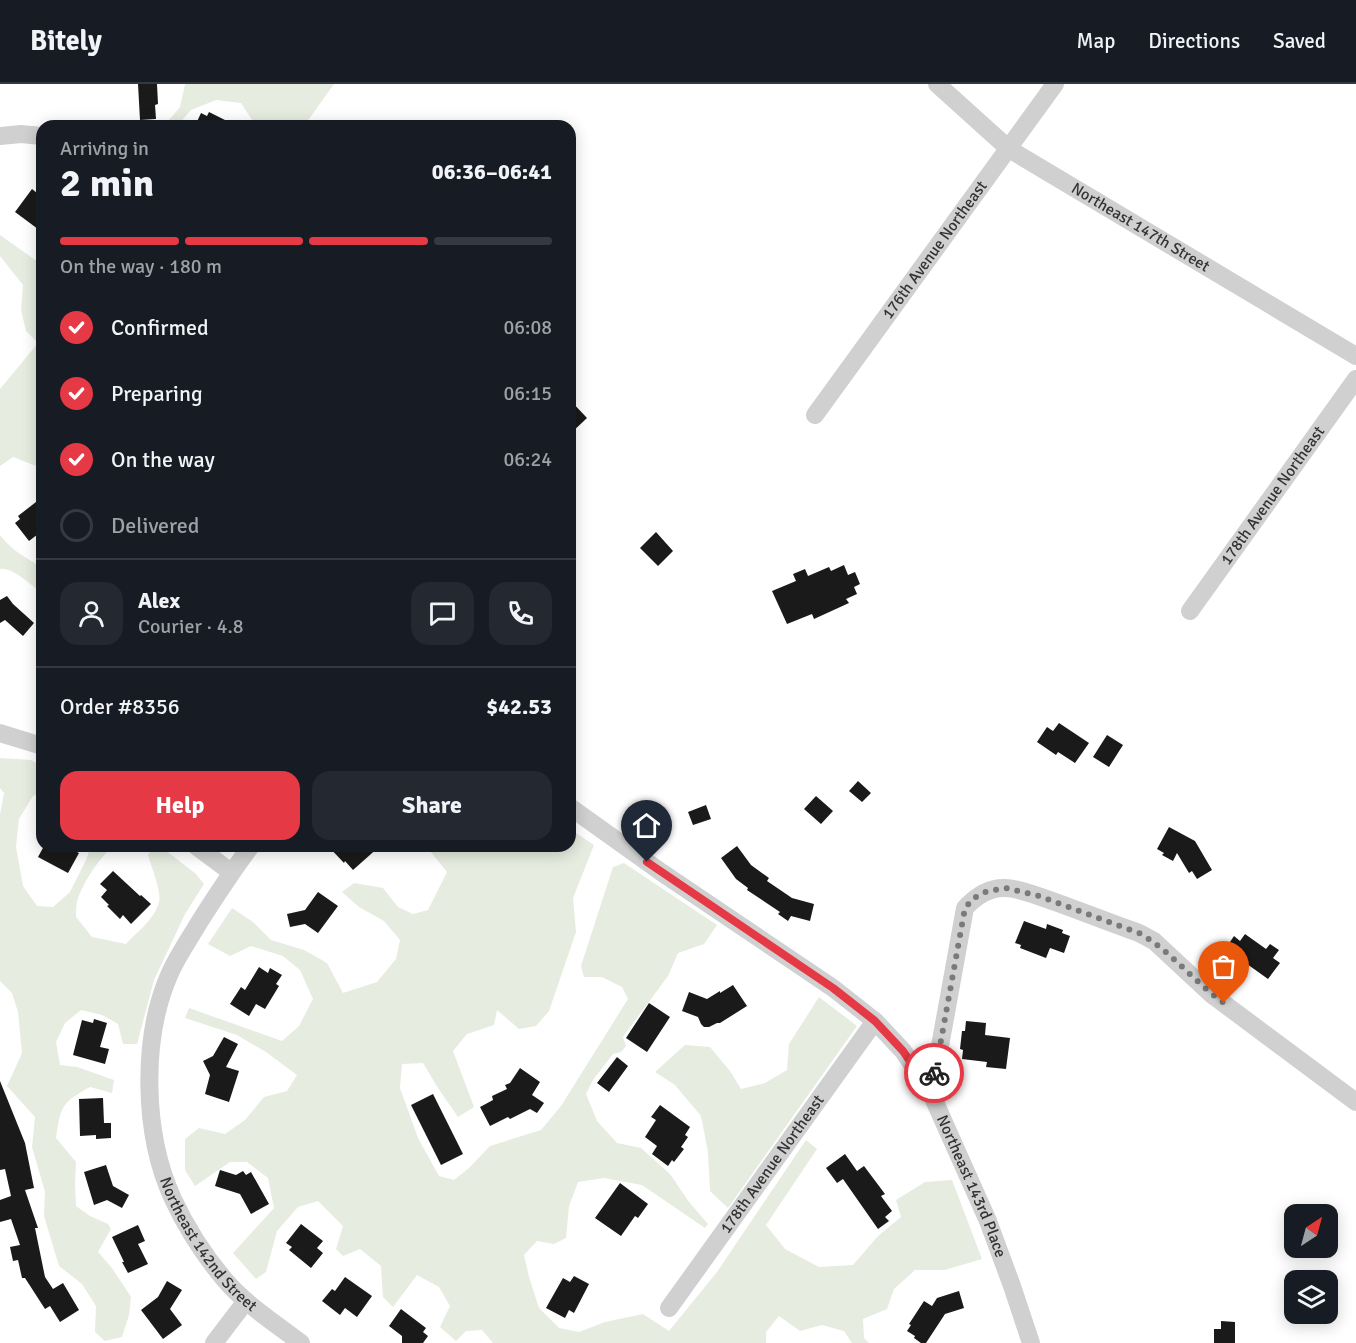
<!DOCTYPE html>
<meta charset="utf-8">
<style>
body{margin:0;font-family:Signika,sans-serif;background:#242831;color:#f1f3f6;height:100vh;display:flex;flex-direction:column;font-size:22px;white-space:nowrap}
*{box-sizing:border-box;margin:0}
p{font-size:20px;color:#9ea1a6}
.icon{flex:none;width:33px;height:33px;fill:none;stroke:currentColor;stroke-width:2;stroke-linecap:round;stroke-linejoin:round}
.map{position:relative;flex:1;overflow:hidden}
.side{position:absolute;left:36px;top:36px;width:540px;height:732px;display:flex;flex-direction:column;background:#171b24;border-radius:18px;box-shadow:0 3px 15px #0003}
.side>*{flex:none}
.needle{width:39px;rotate:36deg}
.controls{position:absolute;left:1284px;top:1120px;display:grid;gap:12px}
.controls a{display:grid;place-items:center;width:54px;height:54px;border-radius:12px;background:#171b24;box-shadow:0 3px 15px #0003;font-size:30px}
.pin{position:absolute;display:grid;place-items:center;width:51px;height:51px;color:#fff;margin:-62px -26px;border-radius:50% 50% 50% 0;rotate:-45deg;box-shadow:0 0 6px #0007}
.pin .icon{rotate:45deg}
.courier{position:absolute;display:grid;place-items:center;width:60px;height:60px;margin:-30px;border:4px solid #e63946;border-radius:50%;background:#fff;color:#222;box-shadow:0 2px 8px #0007}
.head em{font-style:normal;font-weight:700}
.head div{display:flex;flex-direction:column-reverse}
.head{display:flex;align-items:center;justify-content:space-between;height:102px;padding:0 24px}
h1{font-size:39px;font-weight:700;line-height:45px}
.bar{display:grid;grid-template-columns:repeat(4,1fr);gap:9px 6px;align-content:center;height:72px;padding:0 24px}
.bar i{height:8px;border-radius:4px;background:#363941}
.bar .active{background:#e63946}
.bar p{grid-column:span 4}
.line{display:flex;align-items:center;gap:15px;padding:0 24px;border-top:2px solid #363941}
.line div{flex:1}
.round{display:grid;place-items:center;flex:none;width:63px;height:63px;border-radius:18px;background:#242831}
ol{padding:0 24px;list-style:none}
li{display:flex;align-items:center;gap:18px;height:66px}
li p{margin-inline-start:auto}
li .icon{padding:6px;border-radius:50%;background:#e63946;color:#fff;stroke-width:4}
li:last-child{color:#9ea1a6}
li i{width:33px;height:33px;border:3px solid #363941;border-radius:50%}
.primary-button{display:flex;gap:12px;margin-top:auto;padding:12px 24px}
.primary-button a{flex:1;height:69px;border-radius:18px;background:#e63946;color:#fff;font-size:24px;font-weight:700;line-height:69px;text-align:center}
.primary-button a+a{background:#242831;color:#f1f3f6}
header{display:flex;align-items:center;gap:36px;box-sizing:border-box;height:84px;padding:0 30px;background:#171b24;border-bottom:2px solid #363941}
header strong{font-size:28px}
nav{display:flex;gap:33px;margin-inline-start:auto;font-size:21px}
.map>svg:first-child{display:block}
.green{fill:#e6ecdf}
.building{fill:#1a1a1a}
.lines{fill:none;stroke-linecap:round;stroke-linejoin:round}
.minor{stroke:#d0d0d0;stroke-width:18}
.done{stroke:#7a7a7a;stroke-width:6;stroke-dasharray:0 10.8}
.route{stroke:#e63946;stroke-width:8}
.labels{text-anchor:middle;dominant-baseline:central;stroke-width:6;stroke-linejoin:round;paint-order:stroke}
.street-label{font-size:16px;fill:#333;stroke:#fff}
</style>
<header>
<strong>Bitely</strong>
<nav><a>Map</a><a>Directions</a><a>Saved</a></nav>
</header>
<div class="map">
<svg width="1356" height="1259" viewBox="0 0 1356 1259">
<rect width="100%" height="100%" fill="#fff"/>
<path class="green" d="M185,0H334L304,42H254V39L241,19L216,16L191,26L177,42H164L180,23Z
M0,151L38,178L42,184V386L36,382L13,373L0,382V305L38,259L26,247L21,226L23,201L0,172Z
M0,451C10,465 27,475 42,483V510C33,502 12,483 0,485Z
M0,674L31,676L42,682V708L33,712L19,735L16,763L23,802L37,822L53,823L70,808L86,776L91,762H113C99,775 85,795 78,814C76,820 76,827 76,833L92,853L126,860C137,848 155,835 159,818C162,808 151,782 148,771L155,762H160L196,790L204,800L185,830L154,896L137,960H123L118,940L102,931L81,926L65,939L56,958L60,981L77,983L114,996L112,1009L90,1003C61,1019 61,1022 56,1054L76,1078L75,1100L76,1122L90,1132L108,1140L111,1145L98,1168L112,1184L131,1213L129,1231L122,1253L105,1257L95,1248L96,1222L82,1200L59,1182L44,1132L45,1108L32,1063L35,1033L7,1002L22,969L18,928L12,909L0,897V730L4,709L0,704Z
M570,745L594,761L573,814L576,848L549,927L536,942L519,945L497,926L494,941L467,950L453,967L474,1023L458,1033L438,1004L423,979L402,980L400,1004L418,1054L439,1092L454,1096L469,1084L490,1062L541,1046L561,1022L628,915L622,903L602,893H584L581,882L613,783L624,779L717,841L704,860L678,869L668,892L623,953L626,962L621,968L613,970L593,996L586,1010L597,1037L617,1059L641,1064L670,1090L689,1118L708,1140L705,1144L642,1101L604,1094L578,1098L569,1122L566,1154L554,1160L537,1157L524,1171L529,1193L539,1224L559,1244L579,1248L605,1238L643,1230L669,1247L717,1188L806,1056L817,1065L766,1141L785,1165L819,1183L853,1181L878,1152L901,1133L896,1116L925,1098L952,1096L982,1175L945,1186H915L894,1205L887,1225L863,1235L864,1254L869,1259H852L844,1247L822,1241L800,1247L779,1232L766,1248V1259H493L482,1246L466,1247L456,1257L440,1243L450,1222L439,1203L417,1191L393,1223L383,1213L381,1182L360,1165L343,1172L336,1165L343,1142L318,1117L298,1123L277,1147L266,1188L256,1195L233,1169L274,1124L268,1094L247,1078H230L195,1102L185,1086V1055L199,1044L225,1050L245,1036L264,1013L287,1007L297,991L266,968L237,951L185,934L189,924L282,957L299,942L313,915L300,886L283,872L251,862L230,872L208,860L232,824L253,838L271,856L304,866L327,879L343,909L377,898L396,875L400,856L384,837L359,823L342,808L354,799L383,804L398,823L413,830L428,826L447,788L430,767L423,762H570Z
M819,913L857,942L728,1124L710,1107L708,1068L701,1032L675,1001L655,988L685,961L710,963L730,987L741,1005L765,999L787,986L789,960Z"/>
<path class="building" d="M138,0H157L158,20L155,21L156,35L140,36Z
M209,28L237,42H195L201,29L207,32Z
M32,105L42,113V148L15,128Z
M570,316L587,334L570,350Z
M42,416V447L29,457L15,439L20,435L18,432L36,418L37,420Z
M656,448L673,467L658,482L640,464Z
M844,481L848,491L855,488L860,500L854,503L857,510L846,515L849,519L814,535L812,530L787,540L772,507L796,497L793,490L805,485L808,492L829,483L831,487Z
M7,512L13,520L34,539L23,552L5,536L0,539V516Z
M1059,639L1089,659L1075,679L1058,668L1056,671L1037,658L1047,643L1053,647Z
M1107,651L1123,661L1109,683L1093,673Z
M858,697L871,709L862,718L849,707Z
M816,712L833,727L821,740L804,725Z
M706,721L711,735L693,741L688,728Z
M1169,743L1195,757L1212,786L1197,795L1192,787L1189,789L1177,769L1173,777L1162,771L1164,769L1157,765Z
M44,762H66L79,769L68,789L38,773Z
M328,762H380L353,786L345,777L344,779Z
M737,762L751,781L769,794L767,797L792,814L814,820L810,837L791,832L788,837L778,830L780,828L747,806L748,804L736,795L721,774Z
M113,787L140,812L141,811L151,820L131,840L123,831L120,835L107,822L109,821L101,813L107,806L100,800Z
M318,808L338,822L318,849L305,840L290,843L287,830L305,826Z
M1024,837L1046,845L1047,840L1063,846L1062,849L1070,852L1064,869L1050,864L1046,874L1020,864L1021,861L1015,859Z
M1245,850L1266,865L1270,860L1279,866L1273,874L1280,879L1268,895L1240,875L1239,877L1224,867L1234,852L1240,857Z
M259,883L268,889L270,884L282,891L276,900L279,902L265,925L256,920L249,932L230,920L241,903L245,906Z
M733,901L747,922L720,939H717L709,943H704L701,940L698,933L682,927L689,908L707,915L720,907V909Z
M649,919L670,933L647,968L626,954Z
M94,935L107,939L100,963L109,965L105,980L73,971L82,936L93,939Z
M966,937L986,939L985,951L1010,954L1006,985L986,983L987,978L962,975L963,966L960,965L962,947H965Z
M224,953L238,960L226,983L239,987L229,1018L205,1010L210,991L203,977L213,972Z
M617,973L628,982L609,1008L597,999Z
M520,984L540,998L532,1011L544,1019L537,1029L530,1025L510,1035L508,1033L490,1042L480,1023L493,1016L492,1012L507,1005L505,1001L510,999Z
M0,997L25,1059L34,1104L25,1106L38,1144H35L45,1193L53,1205L63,1199L79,1226L60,1238L50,1222L45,1225L25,1194H22L18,1176L13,1177L10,1163L20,1161L11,1135L0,1138V1116L11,1112L5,1085L0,1086Z
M433,1010L463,1070L441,1081L411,1021Z
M103,1014L104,1039H111V1054L96,1055V1051L80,1052L79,1015Z
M660,1021L690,1043L685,1051L688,1053L681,1063L684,1065L674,1078L672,1076L668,1082L652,1070L657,1062L645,1053L656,1036L651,1033Z
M845,1070L857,1087L864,1082L885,1110L881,1112L892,1127L885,1133L889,1137L878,1145L843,1095L837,1099L826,1084Z
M106,1081L113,1102L129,1111L122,1124L107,1116L94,1121L84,1088Z
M220,1086L236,1091L243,1087L246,1091L251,1088L269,1120L251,1130L240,1110L215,1102Z
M620,1099L648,1120L638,1134L635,1132L621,1152L595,1134Z
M301,1140L323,1157L317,1164L323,1169L311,1184L289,1166L292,1163L286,1159Z
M138,1141L145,1157L138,1160L148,1180L128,1189L122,1178H124L112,1153Z
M574,1192L589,1200L574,1229L569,1226L565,1234L546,1224L563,1194L570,1198Z
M345,1193L372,1212L357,1233L345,1224L340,1231L322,1217L332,1205L335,1207Z
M167,1197L182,1206L170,1225L182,1241L163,1255L141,1226L158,1213Z
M959,1207L964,1224L945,1230L926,1259H921L914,1254L915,1252L907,1247L911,1241L909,1240L924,1217L932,1222L937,1214Z
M401,1225L426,1244L423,1248L428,1252L423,1259H402V1252L389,1242Z
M1221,1237L1235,1238V1259H1214V1245H1221Z"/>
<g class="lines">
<g class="minor">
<path id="s1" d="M937,0L1009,65L1356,272"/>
<path d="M0,52L21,50L42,52"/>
<path id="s2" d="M815,331L1055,0"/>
<path id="s3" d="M1190,527L1356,295"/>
<path d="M0,649L42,662"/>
<path id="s4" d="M570,723L661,788L833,904L875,937L903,967L930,1007L988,1137L1012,1202L1031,1259"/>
<path d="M196,762L231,788"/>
<path id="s5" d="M251,762C233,786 216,812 200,837C190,854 178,871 170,889C141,954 143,1050 173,1115C186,1143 204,1171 224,1195C246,1221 275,1239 301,1259"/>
<path d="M930,1007L940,962L965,824C976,812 989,803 1006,804C1018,804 1044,814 1055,818C1083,828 1111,839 1139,849L1154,857L1211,910L1356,1018"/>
<path id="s6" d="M669,1224L875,937"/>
<path d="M214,1259L246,1217"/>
</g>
</g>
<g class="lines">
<path class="done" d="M934,989L940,962L965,824L974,814L983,809L988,807L1006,804L1039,812L1139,849C1171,867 1194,898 1224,919"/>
<path class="route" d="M647,778L833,904L875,937L903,967L930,1007L934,989"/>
</g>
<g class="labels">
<g class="street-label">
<text stroke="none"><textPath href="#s1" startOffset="250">Northeast 147th Street</textPath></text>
<text stroke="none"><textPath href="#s2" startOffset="204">176th Avenue Northeast</textPath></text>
<text stroke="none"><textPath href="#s3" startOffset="142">178th Avenue Northeast</textPath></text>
<text stroke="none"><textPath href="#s6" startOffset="177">178th Avenue Northeast</textPath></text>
<text stroke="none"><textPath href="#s4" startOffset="566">Northeast 143rd Place</textPath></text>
<text stroke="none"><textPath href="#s5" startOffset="440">Northeast 142nd Street</textPath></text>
</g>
</g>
</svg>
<div class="controls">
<a><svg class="needle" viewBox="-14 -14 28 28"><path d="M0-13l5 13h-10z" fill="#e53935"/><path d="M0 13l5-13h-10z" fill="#9ea1a6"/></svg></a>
<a><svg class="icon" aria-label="layers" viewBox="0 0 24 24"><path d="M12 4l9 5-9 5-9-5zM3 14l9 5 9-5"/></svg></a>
</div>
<div class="pin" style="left:1224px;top:919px;background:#ea580c"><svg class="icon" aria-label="bag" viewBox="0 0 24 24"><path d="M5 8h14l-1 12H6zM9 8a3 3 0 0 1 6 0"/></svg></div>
<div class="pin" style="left:647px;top:778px;background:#1f2937"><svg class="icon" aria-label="home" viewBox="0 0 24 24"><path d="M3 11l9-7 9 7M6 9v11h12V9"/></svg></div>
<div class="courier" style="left:934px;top:989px"><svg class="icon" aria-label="bike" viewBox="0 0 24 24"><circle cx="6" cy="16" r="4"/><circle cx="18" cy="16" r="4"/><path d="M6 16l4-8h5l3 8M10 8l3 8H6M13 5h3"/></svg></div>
<section class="side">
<div class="head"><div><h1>2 min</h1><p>Arriving in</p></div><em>06:36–06:41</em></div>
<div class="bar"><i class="active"></i><i class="active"></i><i class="active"></i><i></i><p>On the way · 180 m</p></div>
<ol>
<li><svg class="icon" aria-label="check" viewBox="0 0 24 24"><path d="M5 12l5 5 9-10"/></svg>Confirmed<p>06:08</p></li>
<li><svg class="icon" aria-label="check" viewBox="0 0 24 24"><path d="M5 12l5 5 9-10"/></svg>Preparing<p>06:15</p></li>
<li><svg class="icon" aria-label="check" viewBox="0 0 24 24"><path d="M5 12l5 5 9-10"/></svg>On the way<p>06:24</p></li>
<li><i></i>Delivered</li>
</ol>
<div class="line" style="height:108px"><a class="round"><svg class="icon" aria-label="person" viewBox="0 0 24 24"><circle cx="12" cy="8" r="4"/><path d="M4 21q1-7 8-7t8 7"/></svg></a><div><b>Alex</b><p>Courier · 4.8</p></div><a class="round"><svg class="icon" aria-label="chat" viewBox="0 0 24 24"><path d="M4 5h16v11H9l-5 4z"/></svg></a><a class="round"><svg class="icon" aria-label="phone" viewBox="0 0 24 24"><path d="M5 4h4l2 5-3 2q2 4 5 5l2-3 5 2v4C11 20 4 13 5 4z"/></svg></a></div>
<div class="line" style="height:78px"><div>Order #8356</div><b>$42.53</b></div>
<div class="primary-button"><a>Help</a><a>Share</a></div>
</section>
</div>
